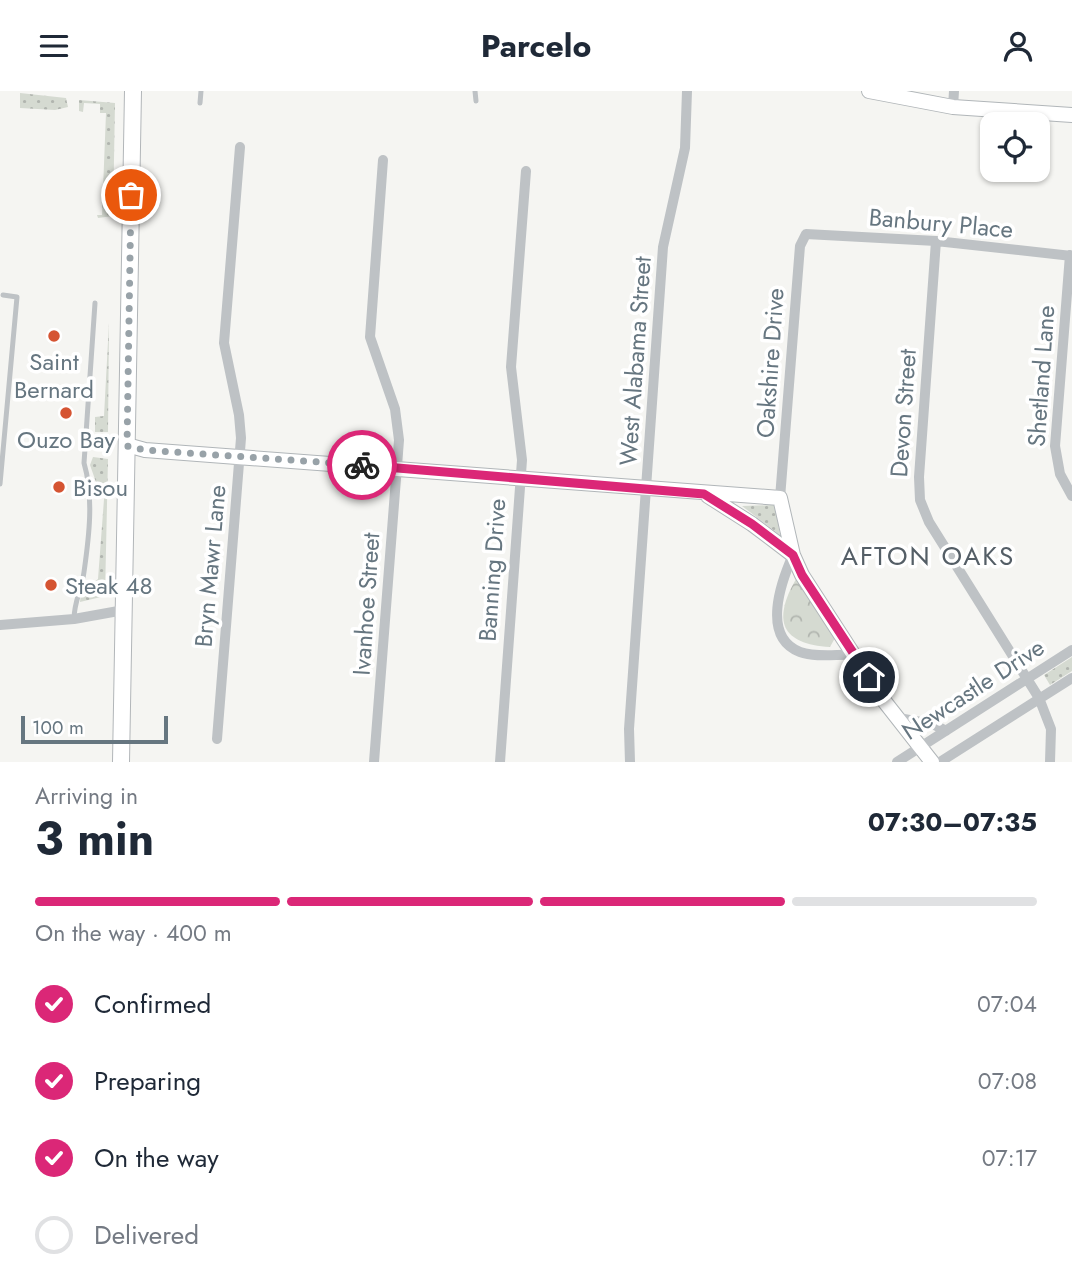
<!DOCTYPE html>
<meta charset="utf-8">
<style>
body{margin:0;font-family:Jost,sans-serif;background:#f2f2f3;color:#1f2937;height:100vh;display:flex;flex-direction:column;font-size:26px;white-space:nowrap}
*{box-sizing:border-box;margin:0}
p{font-size:23px;color:#747a83}
.icon{flex:none;width:38px;height:38px;fill:none;stroke:currentColor;stroke-width:2;stroke-linecap:round;stroke-linejoin:round}
.map{position:relative;height:671px;overflow:hidden}
.details{display:flex;flex-direction:column;background:#fff;flex:1}
.details>*{flex:none}
.buttons{position:absolute;left:980px;top:21px;display:grid;gap:14px}
.buttons a{display:grid;place-items:center;width:70px;height:70px;border-radius:14px;background:#fff;box-shadow:0 2px 5px #0004;font-size:35px}
.scale{position:absolute;left:21px;bottom:18px;width:147px;box-sizing:border-box;padding-left:7px;border:4px solid #667680;border-top:0;font-size:19px;line-height:24px;white-space:nowrap;color:#667680;-webkit-text-stroke:5px #fff;paint-order:stroke}
.pin{position:absolute;display:grid;place-items:center;width:60px;height:60px;color:#fff;margin:-30px;border:4px solid #fff;border-radius:50%;box-shadow:0 2px 7px #0007}
.courier{position:absolute;display:grid;place-items:center;width:70px;height:70px;margin:-35px;border:5px solid #db2777;border-radius:50%;background:#fff;color:#222;box-shadow:0 2px 9px #0007}
.summary em{font-style:normal;font-weight:700}
.summary div{display:flex;flex-direction:column-reverse}
.summary{display:flex;align-items:center;justify-content:space-between;height:119px;padding:0 35px}
h1{font-size:46px;font-weight:700;line-height:52px}
.bar{display:grid;grid-template-columns:repeat(4,1fr);gap:10px 7px;align-content:center;height:84px;padding:0 35px}
.bar i{height:9px;border-radius:5px;background:#e0e1e3}
.bar .on{background:#db2777}
.bar p{grid-column:span 4}
ol{padding:0 35px;list-style:none}
li{display:flex;align-items:center;gap:21px;height:77px}
li p{margin-inline-start:auto}
li .icon{padding:7px;border-radius:50%;background:#db2777;color:#fff;stroke-width:4}
li:last-child{color:#747a83}
li i{width:38px;height:38px;border:4px solid #e0e1e3;border-radius:50%}
header{display:flex;justify-content:space-between;align-items:center;height:91px;padding:0 35px;background:#fff;font-size:32px;font-weight:700}
.map>svg:first-child{display:block}
.grass{fill:url(#grass-dots)}
.park{fill:url(#park-crowns)}
.lines{fill:none;stroke-linecap:round;stroke-linejoin:round}
.secondary-casing{stroke:#b1b6b9;stroke-width:16}
.primary-casing{stroke:#b2b6b9;stroke-width:18}
.lane{stroke:#bec2c5;stroke-width:5}
.street{stroke:#bec2c5;stroke-width:10}
.secondary{stroke:#fff;stroke-width:14}
.primary{stroke:#fff;stroke-width:16}
.done{stroke:#98a2a8;stroke-width:7;stroke-dasharray:0 12.6}
.route{stroke:#db2777;stroke-width:9}
.poi-dot{fill:#d55432;stroke:#fff;stroke-width:2.5}
.labels{text-anchor:middle;dominant-baseline:central;stroke-width:7;stroke-linejoin:round;paint-order:stroke}
.street-label{font-size:24px;fill:#667680;stroke:#fff}
.poi-label{font-size:24px;fill:#667680;stroke:#fff}
.neighbourhood-label{font-size:26px;letter-spacing:2px;fill:#545e66;stroke:#fff}
</style>
<header><svg class="icon" aria-label="menu" viewBox="0 0 24 24"><path d="M4 6h16M4 12h16M4 18h16"/></svg>Parcelo<svg class="icon" aria-label="person" viewBox="0 0 24 24"><circle cx="12" cy="8" r="4"/><path d="M4 21q1-7 8-7t8 7"/></svg></header>
<div class="map">
<svg width="1072" height="671" viewBox="0 0 1072 671">
<defs>
<pattern id="grass-dots" width="8" height="8" patternUnits="userSpaceOnUse" patternTransform="scale(1.75)"><rect width="8" height="8" fill="#d5dad1"/><path d="M2 2h.1M6 6h.1" fill="none" stroke="#b1b5af" stroke-width="1.8" stroke-linecap="round"/></pattern>
<pattern id="park-crowns" width="20" height="18" patternUnits="userSpaceOnUse" patternTransform="scale(1.75)"><rect width="20" height="18" fill="#d5dad1"/><path d="M2 6a3 3 0 1 1 6 0M12 15a3 3 0 1 1 6 0" fill="none" stroke="#b1b5af"/></pattern>
</defs>
<rect width="100%" height="100%" fill="#f5f5f2"/>
<path class="grass" d="M20,2L66,7L68,16L55,19L20,17Z
M79,9L115,12L113,125L98,127L97,124H102L106,22H100V13L84,12L83,21L79,20Z
M109,232L108,341H95V326L104,325Z
M93,366L108,368L105,505L80,511L81,502L98,488L105,395L97,394L90,374Z
M775,414L780,444L742,415Z
M1072,566V580L1050,594L1044,584Z"/>
<path class="park" d="M796,488L835,547L830,556C781,553 772,530 796,488Z"/>
<g class="lines">
<defs>
<path id="secondary" d="M869,0L953,16L1072,24
M127,354L145,359L780,407L793,464L802,484L881,606L932,671
M708,405L752,433L793,464"/>
<path id="primary" d="M121,671L133,0"/>
</defs>
<use href="#secondary" class="secondary-casing"/>
<use href="#primary" class="primary-casing"/>
<path class="lane" d="M475,0L476,10
M200,12L201,0
M0,393L17,206L3,204
M74,528C74,510 82,498 84,481C89,446 94,406 84,372L95,212"/>
<path class="street" d="M953,16L954,0
M936,150L919,386L920,409L929,431L1039,607L1051,638L1050,671
M1070,164L1055,355L1060,383L1072,405
M780,407L800,155L806,143L936,150L1072,165
M793,464C781,491 761,546 800,561C816,567 838,563 854,564
M0,534L74,528L124,519
M898,627L933,633L946,640
M217,648L241,347L239,324L224,252L240,56
M374,671L399,349L395,318L370,246L383,69
M500,671L522,369L511,276L526,80
M630,671L629,638L663,156L685,57L687,0
M897,671L1072,559
M940,671L1072,587"/>
<use href="#secondary" class="secondary"/>
<use href="#primary" class="primary"/>
</g>
<g class="lines">
<path class="done" d="M131,104L127,355L145,359L362,374"/>
<path class="route" d="M362,374L704,403L752,433L793,464L802,484L869,586"/>
</g>
<g class="poi-dot">
<circle cx="54" cy="245" r="7"/>
<circle cx="66" cy="322" r="7"/>
<circle cx="59" cy="396" r="7"/>
<circle cx="51" cy="494" r="7"/>
</g>
<g class="labels">
<g class="street-label">
<text transform="translate(941 132) rotate(5)">Banbury Place</text>
<text transform="translate(635 270) rotate(-86)">West Alabama Street</text>
<text transform="translate(770 272) rotate(-86)">Oakshire Drive</text>
<text transform="translate(1041 285) rotate(-86)">Shetland Lane</text>
<text transform="translate(903 322) rotate(-86)">Devon Street</text>
<text transform="translate(210 475) rotate(-85)">Bryn Mawr Lane</text>
<text transform="translate(492 479) rotate(-86)">Banning Drive</text>
<text transform="translate(366 513) rotate(-86)">Ivanhoe Street</text>
<text transform="translate(973 598) rotate(-33)">Newcastle Drive</text>
</g>
<g class="poi-label">
<text x="54" y="270">Saint<tspan x="54" dy="28">Bernard</tspan></text>
<text x="66" y="348">Ouzo Bay</text>
<text x="73" y="396" text-anchor="start">Bisou</text>
<text x="65" y="494" text-anchor="start">Steak 48</text>
</g>
<g class="neighbourhood-label">
<text x="928" y="465">AFTON OAKS</text>
</g>
</g>
</svg>
<div class="buttons">
<a><svg class="icon" aria-label="locate" viewBox="0 0 24 24"><circle cx="12" cy="12" r="6"/><path d="M12 2v4M12 18v4M2 12h4M18 12h4"/></svg></a>
</div>
<div class="scale">100 m</div>
<div class="pin" style="left:131px;top:104px;background:#ea580c"><svg class="icon" aria-label="bag" viewBox="0 0 24 24"><path d="M5 8h14l-1 12H6zM9 8a3 3 0 0 1 6 0"/></svg></div>
<div class="pin" style="left:869px;top:586px;background:#1f2937"><svg class="icon" aria-label="home" viewBox="0 0 24 24"><path d="M3 11l9-7 9 7M6 9v11h12V9"/></svg></div>
<div class="courier" style="left:362px;top:374px"><svg class="icon" aria-label="bike" viewBox="0 0 24 24"><circle cx="6" cy="16" r="4"/><circle cx="18" cy="16" r="4"/><path d="M6 16l4-8h5l3 8M10 8l3 8H6M13 5h3"/></svg></div>
</div>
<section class="details">
<div class="summary"><div><h1>3 min</h1><p>Arriving in</p></div><em>07:30–07:35</em></div>
<div class="bar"><i class="on"></i><i class="on"></i><i class="on"></i><i></i><p>On the way · 400 m</p></div>
<ol>
<li><svg class="icon" aria-label="check" viewBox="0 0 24 24"><path d="M5 12l5 5 9-10"/></svg>Confirmed<p>07:04</p></li>
<li><svg class="icon" aria-label="check" viewBox="0 0 24 24"><path d="M5 12l5 5 9-10"/></svg>Preparing<p>07:08</p></li>
<li><svg class="icon" aria-label="check" viewBox="0 0 24 24"><path d="M5 12l5 5 9-10"/></svg>On the way<p>07:17</p></li>
<li><i></i>Delivered</li>
</ol>
</section>
